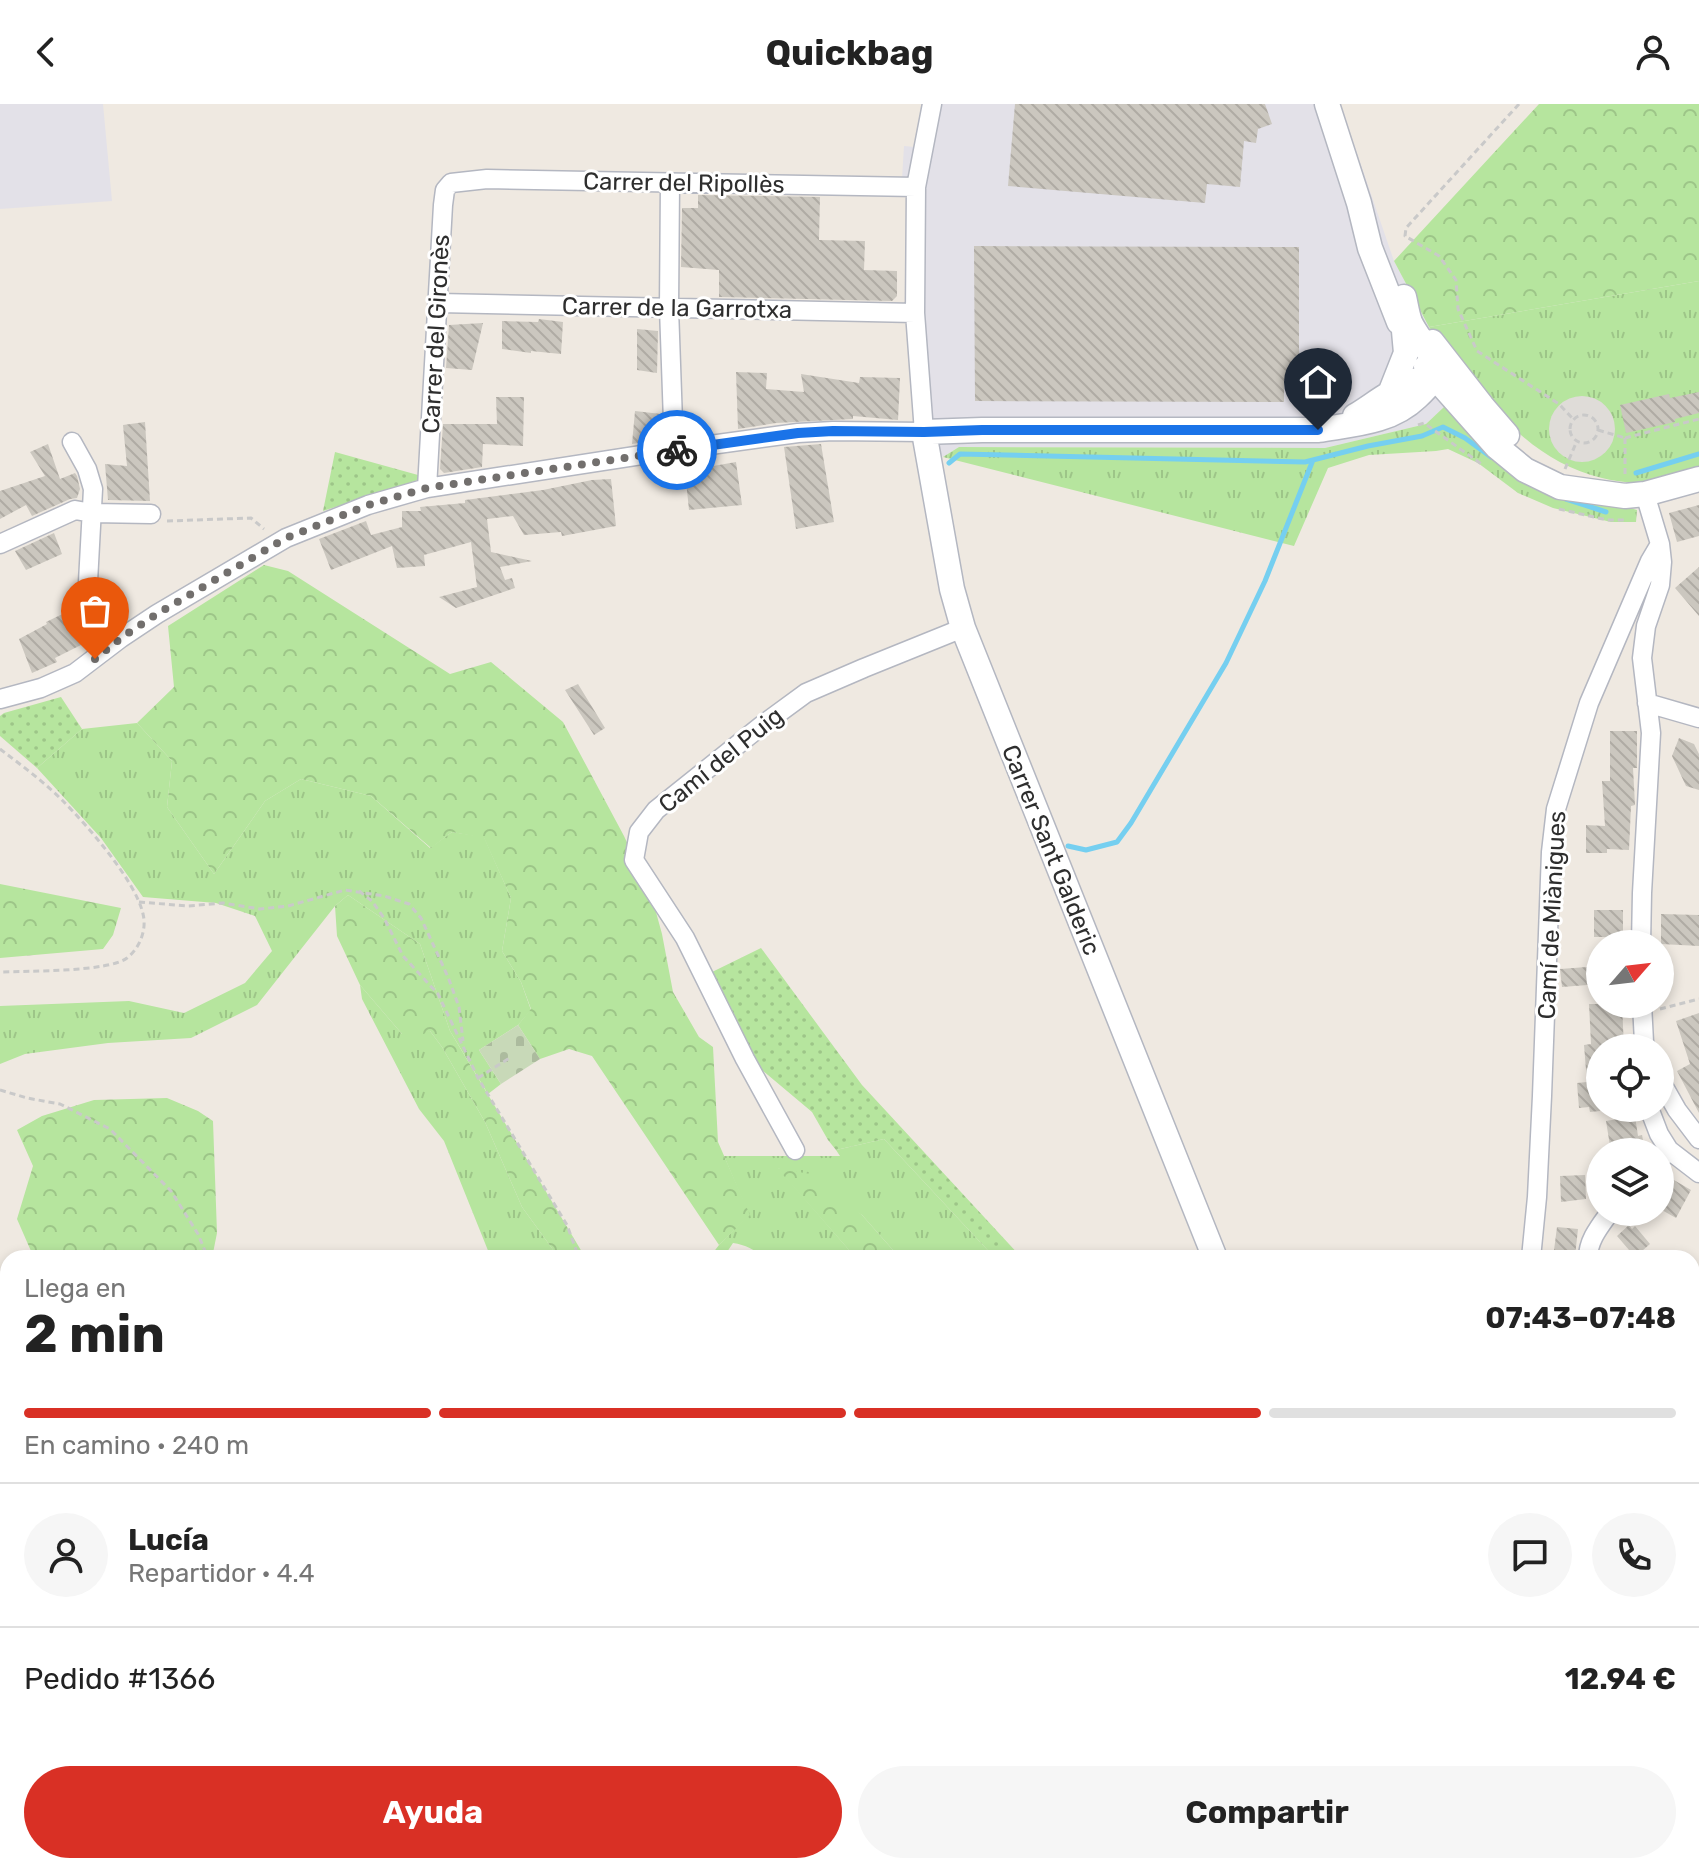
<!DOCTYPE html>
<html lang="es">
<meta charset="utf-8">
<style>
body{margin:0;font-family:Rubik,sans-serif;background:#f6f6f6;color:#222;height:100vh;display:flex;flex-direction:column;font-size:30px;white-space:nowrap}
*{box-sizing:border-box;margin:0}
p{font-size:26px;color:#767676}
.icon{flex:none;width:44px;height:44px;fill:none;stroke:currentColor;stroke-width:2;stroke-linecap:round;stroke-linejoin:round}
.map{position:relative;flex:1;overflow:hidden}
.drawer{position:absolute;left:0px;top:1146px;width:1700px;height:624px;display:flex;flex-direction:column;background:#fff;border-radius:24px 24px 0 0;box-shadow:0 4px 12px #0003}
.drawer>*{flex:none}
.needle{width:52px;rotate:62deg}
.controls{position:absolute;left:1586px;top:826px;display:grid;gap:16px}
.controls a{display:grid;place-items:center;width:88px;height:88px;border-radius:50%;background:#fff;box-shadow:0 4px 12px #0003;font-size:40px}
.pin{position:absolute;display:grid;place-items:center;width:68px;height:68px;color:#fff;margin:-82px -34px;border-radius:50% 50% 50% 0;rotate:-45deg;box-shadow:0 0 8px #0007}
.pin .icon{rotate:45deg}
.courier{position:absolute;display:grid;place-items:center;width:80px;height:80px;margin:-40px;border:6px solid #1a73e8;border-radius:50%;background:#fff;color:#222;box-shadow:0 2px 10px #0007}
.head em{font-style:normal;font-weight:700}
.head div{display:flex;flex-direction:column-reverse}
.head{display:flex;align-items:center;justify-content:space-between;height:136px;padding:0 24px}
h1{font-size:52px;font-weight:700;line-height:60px}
.bar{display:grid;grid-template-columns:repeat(4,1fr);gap:12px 8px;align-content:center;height:96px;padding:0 24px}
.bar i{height:10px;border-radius:6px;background:#e0e0e0}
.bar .selected{background:#d93025}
.bar p{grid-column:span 4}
.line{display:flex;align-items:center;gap:20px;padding:0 24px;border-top:2px solid #e0e0e0}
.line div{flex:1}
.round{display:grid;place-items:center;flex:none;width:84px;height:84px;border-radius:42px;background:#f6f6f6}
.primary-button{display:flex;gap:16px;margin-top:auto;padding:16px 24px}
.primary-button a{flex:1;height:92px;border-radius:48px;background:#d93025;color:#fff;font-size:32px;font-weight:700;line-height:92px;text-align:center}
.primary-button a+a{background:#f6f6f6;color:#222}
header{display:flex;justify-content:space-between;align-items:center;height:104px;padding:0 24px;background:#fff;font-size:36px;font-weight:700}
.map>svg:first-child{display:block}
.industrial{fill:#e3e1e8}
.grass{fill:url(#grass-tufts)}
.forest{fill:url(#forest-crowns)}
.cemetery{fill:url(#cemetery-stones)}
.park{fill:url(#park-dots)}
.plaza{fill:#dfdcd8}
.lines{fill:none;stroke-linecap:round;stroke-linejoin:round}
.stream{stroke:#75cff0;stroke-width:5}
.building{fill:url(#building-back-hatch)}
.street-casing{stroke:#b4b7c1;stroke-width:21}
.secondary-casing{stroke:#b4b7c1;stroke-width:27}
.path{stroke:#c9c9c9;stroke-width:3;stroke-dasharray:6 4;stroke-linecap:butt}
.street{stroke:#fff;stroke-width:18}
.secondary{stroke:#fff;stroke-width:24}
.done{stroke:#726f6d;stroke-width:8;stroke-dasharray:0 14.4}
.route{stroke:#1a73e8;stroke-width:10}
.labels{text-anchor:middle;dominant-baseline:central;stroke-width:6;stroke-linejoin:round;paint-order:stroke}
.street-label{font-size:24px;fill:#2e2e2e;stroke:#fff}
</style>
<header><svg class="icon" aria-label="back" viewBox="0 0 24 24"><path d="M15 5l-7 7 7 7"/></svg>Quickbag<svg class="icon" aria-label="person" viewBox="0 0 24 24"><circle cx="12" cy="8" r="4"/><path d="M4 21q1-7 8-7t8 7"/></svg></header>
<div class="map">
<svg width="1699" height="1770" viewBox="0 0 1699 1770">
<defs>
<pattern id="grass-tufts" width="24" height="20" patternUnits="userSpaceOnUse" patternTransform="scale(2)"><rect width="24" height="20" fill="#b6e59e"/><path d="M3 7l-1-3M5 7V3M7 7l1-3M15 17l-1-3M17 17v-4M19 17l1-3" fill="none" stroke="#9dc588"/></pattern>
<pattern id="forest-crowns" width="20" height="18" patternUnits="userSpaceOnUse" patternTransform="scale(2)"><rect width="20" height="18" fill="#b6e59e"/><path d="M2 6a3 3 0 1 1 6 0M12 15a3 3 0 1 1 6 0" fill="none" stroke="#9dc588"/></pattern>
<pattern id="cemetery-stones" width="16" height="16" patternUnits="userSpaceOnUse" patternTransform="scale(2)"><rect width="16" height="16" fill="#c8d9b8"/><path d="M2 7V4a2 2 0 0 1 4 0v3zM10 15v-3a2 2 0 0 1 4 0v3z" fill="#acbb9e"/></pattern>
<pattern id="park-dots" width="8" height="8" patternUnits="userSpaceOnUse" patternTransform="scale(2)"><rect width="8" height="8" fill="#b6e59e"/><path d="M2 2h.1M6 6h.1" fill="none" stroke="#9dc588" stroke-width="1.8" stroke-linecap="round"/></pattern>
<pattern id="building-back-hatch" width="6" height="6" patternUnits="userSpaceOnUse" patternTransform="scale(2)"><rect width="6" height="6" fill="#cbc7bf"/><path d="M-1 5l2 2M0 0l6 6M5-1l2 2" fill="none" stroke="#afaba4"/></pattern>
</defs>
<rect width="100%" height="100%" fill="#efe9e1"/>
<path class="industrial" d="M0,0H103L112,97L0,105Z
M924,0H1340L1394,157L1429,223L1471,278L1426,320L1325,344L959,343L943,353L916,316L910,96L902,75L904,42L915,43Z"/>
<path class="grass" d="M1699,177V364C1680,370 1660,377 1639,378C1627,379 1614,377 1602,374C1523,356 1476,284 1429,223Z
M1444,303L1487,340L1589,392L1637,406L1636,418H1611L1553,404L1518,389L1478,359L1448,345L1436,347L1369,351L1328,364L1294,442L943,353L959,343L1325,344L1426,320Z
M137,619L172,657L167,703L214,770L265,697L301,675L371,692L430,744L452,728L484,733L511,794L502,847L521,878L531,906L518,921L479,946L501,980L488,990L450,927L420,840L348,791L335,802L257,901L191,934L108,939L25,950L0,960V902L129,897L184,909L245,879L272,847L255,812L216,799L143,793L101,734L37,664L82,625Z
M360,881L402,930L430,927L442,943L485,1018L522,1103L559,1154H491L444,1037L419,1005L362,895Z
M884,1035L995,1154H900L862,1111L778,1064L856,1154H765C755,1146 746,1141 733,1139L723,1154H709L719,1141L749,1111L724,1052H840L836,1046Z"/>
<path class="forest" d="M1539,0H1699V177L1429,223L1394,157Z
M264,461L288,467L450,570L491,558L563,618L624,732L651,790L662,830L673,888L699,933L713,943L718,1038L750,1111L719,1141L592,952L569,945L540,955L518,921L531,905L521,878L502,847L511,794L484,734L452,728L431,744L371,692L301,675L265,697L214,770L167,703L172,657L137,619L174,583L168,522Z
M0,780L121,804L113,831L103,845L0,854Z
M348,791L420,840L450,927L585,1153L584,1154H559L522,1103L485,1018L442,943L430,927L417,933L402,930L360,881L337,832L335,802Z
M167,994L198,1007L213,1017L217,1129L212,1154H34L17,1115L33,1062L17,1026L42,1012L94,996Z
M777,1064L810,1070L862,1111L900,1154H856Z
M0,1717L8,1725V1762H38L41,1770H0Z
M182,1762H344L346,1770H172Z"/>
<path class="cemetery" d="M518,921L540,955L501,980L479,946Z"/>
<path class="park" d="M335,348L418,371V376L323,407Z
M61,593L82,625L37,664L0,632V612L4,609Z
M761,844L862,981L1022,1154H995L884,1035L836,1046L828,1036L812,1008L756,961L710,869Z"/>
<path class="plaza" d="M1549 325a33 33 0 1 1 66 0a33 33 0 1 1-66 0Z"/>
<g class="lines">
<path class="stream" d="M949,359L960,350L1305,358L1368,342L1422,332L1443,323L1465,334L1491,353
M1636,369L1699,350
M1566,395L1606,408
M1068,742L1086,746L1117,738L1131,719L1226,559L1265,477L1313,356"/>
</g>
<path class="building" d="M1015,0H1265L1272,20L1258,25L1256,39L1244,37L1240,83L1207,80L1205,99L1008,82Z
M698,91L820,93L819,136L865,137L864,166L897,167V192L892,197L719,193V166L681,163L682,104H698Z
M974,142L1299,143V276H1284V298L975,297Z
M539,215L563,218L561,250L531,247V249L502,245V217L538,218Z
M483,219L472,266L446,264L449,221Z
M637,225L658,227L657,269L637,266Z
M736,268L767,269L766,285L804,288L801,270L859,279L860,273L900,274L898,316L853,312V315L776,319L738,325Z
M1699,288V309L1675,315V318L1626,329L1620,301L1669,290L1670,294Z
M496,293H524L523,342L483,340L482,363L444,369L440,365L443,320H497Z
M635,307L661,310L657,336L632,340Z
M145,318L150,397L108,396L105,360L127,362L123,321Z
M48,340L60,375L75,369L77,372L80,385L77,394L70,395L32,412L26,401L0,415V387L45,372L30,348Z
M821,340L834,418L796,425L784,343Z
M736,358L742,401L689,406L685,367Z
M611,375L616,422L562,432L561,428L524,431L513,412L487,415L491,448L532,457L500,463L505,476L512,474L515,484L456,504L439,493L477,483L471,438L424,451L425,462L397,464L392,442L331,466L319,435L366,417L371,431L402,423V407H421L420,403L465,399V396L543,386L592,376Z
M1699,401V432L1677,438L1669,409Z
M54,429L62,450L26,466L15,447Z
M1699,463V512L1675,484Z
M79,502L95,534L55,554L57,558L32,569L19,535L47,520L46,518Z
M578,580L605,624L594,631L565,586Z
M1610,627H1637V664H1633L1635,701L1631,702L1629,746L1607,745V749H1586V721L1605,722L1602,677H1610Z
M1679,634L1694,640L1699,650V686L1686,682L1672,652Z
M1594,806H1623V833H1594Z
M1661,810L1699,811V842L1661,840Z
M1600,862V880L1562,883L1560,865Z
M1589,900H1622L1624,944H1600V1007L1590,1008L1589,1003L1579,1004L1577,979L1587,978L1584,941L1591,940Z
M1699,909V1009L1677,967L1690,960L1676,917Z
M1635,1012L1638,1032L1642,1031L1645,1047L1611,1048L1606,1017Z
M1585,1071L1586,1095L1561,1098L1560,1072Z
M1667,1072L1691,1086L1676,1114L1660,1105V1084Z
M1629,1121L1632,1125L1635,1122L1650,1140L1635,1153L1617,1132Z
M1557,1123L1578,1125L1575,1152H1570V1154H1553Z"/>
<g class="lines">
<defs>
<path id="street" d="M670,79L669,204L674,346
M439,199L915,209
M72,338L87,365L93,385L88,478L121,534
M427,384L443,101L445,86L451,79L487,75L916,83
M0,440L75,406L92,409L151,410
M0,595L41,584L75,569L121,534L157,510L286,434L368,401L427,384L674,346L798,329L833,327L924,328L915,209L916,83L932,0
M1647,599L1699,614
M1641,840L1642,789L1651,629L1642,554L1646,522L1660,481L1662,458L1660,440L1645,390
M1642,900L1644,938L1646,944
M1660,976L1677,1006L1699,1035
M1649,1004L1659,1030L1669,1046
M795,1046L745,955L685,834L634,756L639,728L656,706L761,622L806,589L864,564L963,524
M1660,1056L1669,1046L1699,1069
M1531,1154L1537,1093L1542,992L1551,748L1556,705L1589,599L1650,457L1660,440
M1588,1154C1588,1136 1600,1122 1610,1108
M1692,1215L1699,1214
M691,1762L692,1770"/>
<path id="secondary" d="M1327,0L1359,99L1370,144L1399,218
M1432,238L1482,302L1507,331
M1426,263L1497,343L1525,366L1560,383L1625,392L1645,390L1699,375
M1391,287L1406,249L1404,227
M1355,312C1376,300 1415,266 1439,276
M1215,1154L963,524L952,485L924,328L982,326H1318C1353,320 1390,319 1417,293C1427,284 1435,276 1434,261C1433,250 1415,230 1410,218C1407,210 1406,201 1404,193
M1305,1762V1770"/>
</defs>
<use href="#street" class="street-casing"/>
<use href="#secondary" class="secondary-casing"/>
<path class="path" d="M1519,0L1406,124L1405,132L1439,152L1456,176L1458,205L1477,247L1559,300L1573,315
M1570 325a14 14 0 1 1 28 0a14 14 0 1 1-28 0Z
M1418,321L1424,319L1484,362
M1598,326L1625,334
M1625,334V371
M1625,334L1699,315
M1565,365L1576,339
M1559,405L1607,416H1625V414
M167,417L251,414L264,425
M0,645C21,661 43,677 62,696C86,720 136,777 143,810C147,825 140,844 127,854C109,868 26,867 0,868
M359,787L372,797L384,814L403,852L438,890L478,974L567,1121L579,1154
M139,798L188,802L223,799L260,805L288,802L345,786L384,792L409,800L421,814L448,873L459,903L463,937
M1660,905L1699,895
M478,974L511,953
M0,986L27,994L60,1000L110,1025L171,1087L198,1130L208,1154
M0,1528L8,1531
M0,1651L8,1667
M44,1762L46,1770
M1083,1770L1088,1762"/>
<use href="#street" class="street"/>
<use href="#secondary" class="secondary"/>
</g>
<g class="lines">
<path class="done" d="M95,555L121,534L157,510L286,434L368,401L427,384L677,346"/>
<path class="route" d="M677,346L798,329L833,327L924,328L982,326H1318"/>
</g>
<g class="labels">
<g class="street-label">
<text transform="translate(684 79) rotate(1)">Carrer del Ripollès</text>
<text transform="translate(677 204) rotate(1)">Carrer de la Garrotxa</text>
<text transform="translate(436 230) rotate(-87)">Carrer del Gironès</text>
<text transform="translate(721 656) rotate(-39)">Camí del Puig</text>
<text transform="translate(1051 746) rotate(68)">Carrer Sant Galderic</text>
<text transform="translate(1552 811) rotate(-87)">Camí de Miànigues</text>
</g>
</g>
</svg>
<div class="controls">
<a><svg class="needle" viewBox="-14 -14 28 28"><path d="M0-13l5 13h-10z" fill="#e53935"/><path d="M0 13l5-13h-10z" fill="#767676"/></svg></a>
<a><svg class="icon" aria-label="locate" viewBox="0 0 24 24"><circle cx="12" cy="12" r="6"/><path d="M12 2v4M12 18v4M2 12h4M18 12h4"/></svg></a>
<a><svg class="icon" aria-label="layers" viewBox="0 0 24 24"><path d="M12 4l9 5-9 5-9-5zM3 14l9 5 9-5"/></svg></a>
</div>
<div class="pin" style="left:95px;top:555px;background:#ea580c"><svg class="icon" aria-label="bag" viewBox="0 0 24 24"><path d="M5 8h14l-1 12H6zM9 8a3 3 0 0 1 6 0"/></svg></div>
<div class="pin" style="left:1318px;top:326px;background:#1f2937"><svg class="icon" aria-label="home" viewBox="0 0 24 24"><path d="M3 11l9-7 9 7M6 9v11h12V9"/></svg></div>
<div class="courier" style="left:677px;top:346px"><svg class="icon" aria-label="bike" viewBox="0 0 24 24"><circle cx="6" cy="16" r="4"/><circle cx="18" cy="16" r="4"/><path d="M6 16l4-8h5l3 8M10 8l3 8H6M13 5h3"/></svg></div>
<section class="drawer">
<div class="head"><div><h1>2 min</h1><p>Llega en</p></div><em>07:43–07:48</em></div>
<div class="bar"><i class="selected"></i><i class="selected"></i><i class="selected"></i><i></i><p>En camino · 240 m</p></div>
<div class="line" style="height:144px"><a class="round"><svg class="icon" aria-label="person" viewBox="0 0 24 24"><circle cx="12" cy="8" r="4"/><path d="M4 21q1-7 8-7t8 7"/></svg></a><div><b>Lucía</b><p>Repartidor · 4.4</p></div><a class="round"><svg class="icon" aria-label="chat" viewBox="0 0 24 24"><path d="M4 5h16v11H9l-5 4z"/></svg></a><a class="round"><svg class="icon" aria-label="phone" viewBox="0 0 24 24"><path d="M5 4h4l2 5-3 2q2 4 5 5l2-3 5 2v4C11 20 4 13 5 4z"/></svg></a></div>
<div class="line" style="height:104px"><div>Pedido #1366</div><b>12.94 €</b></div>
<div class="primary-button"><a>Ayuda</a><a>Compartir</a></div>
</section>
</div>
